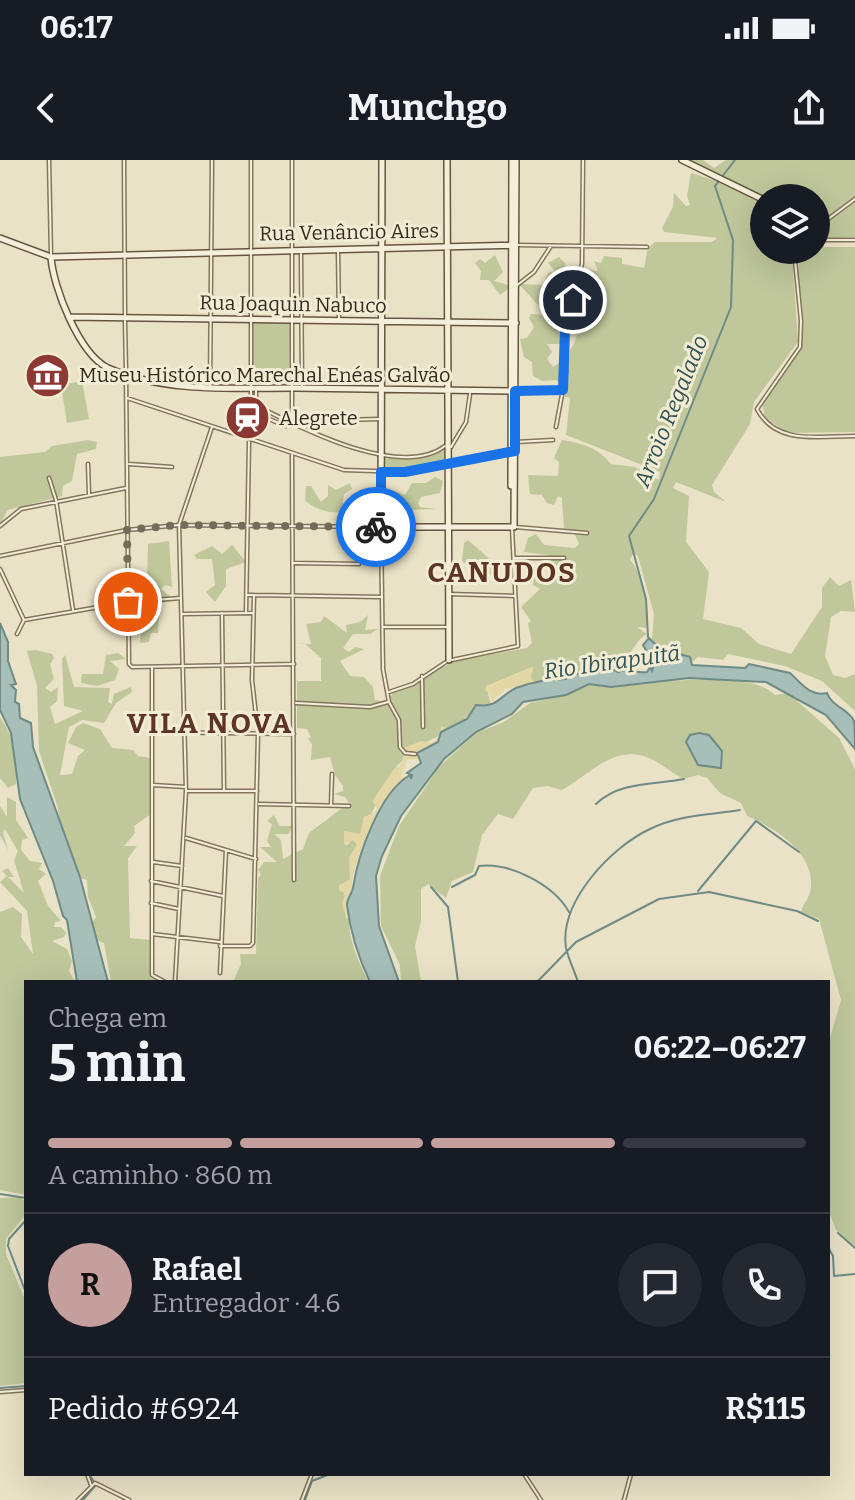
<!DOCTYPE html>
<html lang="pt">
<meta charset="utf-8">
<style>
body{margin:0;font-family:Bitter,serif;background:#242831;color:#f1f3f6;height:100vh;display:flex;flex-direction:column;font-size:30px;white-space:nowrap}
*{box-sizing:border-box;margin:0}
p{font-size:26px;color:#9ea1a6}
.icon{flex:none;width:44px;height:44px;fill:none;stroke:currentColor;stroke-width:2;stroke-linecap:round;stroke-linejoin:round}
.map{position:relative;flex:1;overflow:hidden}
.sheet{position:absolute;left:24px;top:820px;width:806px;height:496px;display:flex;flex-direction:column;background:#171b24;border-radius:0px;box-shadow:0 8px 32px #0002}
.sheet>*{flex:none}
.buttons{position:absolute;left:750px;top:24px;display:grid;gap:16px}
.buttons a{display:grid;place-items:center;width:80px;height:80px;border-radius:50%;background:#171b24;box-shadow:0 8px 32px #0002;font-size:40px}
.pin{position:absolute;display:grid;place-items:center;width:68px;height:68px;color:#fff;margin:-34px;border:4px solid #fff;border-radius:50%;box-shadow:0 2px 8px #0007}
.courier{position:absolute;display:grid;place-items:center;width:80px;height:80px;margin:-40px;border:6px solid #1a73e8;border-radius:50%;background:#fff;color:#222;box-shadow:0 2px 10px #0007}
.overview em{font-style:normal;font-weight:700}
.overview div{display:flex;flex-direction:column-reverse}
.overview{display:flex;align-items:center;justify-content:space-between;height:136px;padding:0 24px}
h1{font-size:52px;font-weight:700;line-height:60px}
.bar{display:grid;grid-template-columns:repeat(4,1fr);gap:12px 8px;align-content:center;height:96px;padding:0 24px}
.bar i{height:10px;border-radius:6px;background:#363941}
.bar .selected{background:#c49f9e}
.bar p{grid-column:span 4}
.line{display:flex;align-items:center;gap:20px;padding:0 24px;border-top:2px solid #363941}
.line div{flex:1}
.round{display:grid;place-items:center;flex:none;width:84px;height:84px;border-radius:42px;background:#242831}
.status{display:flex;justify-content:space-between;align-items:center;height:56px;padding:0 40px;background:#171b24;direction:ltr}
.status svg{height:22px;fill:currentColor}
header{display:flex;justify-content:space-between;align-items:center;height:104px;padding:0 24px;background:#171b24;font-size:36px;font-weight:700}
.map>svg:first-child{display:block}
.green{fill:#bfc79b}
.sand{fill:#e3d7a6}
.water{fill:#a7beb9;stroke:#6f8b86;stroke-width:2}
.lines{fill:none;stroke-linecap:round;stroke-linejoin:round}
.stream{stroke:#6f8b86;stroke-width:2}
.street-casing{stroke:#84755d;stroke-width:5}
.secondary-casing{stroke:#655641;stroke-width:8}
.street{stroke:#f5efd9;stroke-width:2}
.secondary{stroke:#f5efd9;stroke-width:5}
.done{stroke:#746c5a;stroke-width:8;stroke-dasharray:0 14.4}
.route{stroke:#1a73e8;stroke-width:10}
.labels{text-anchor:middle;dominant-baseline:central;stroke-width:6;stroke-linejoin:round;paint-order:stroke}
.street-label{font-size:20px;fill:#352c20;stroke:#f2ecd5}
.poi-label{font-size:20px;fill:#352c20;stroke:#f2ecd5;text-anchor:start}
.water-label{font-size:22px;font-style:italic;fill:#315353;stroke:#f2ecd5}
.district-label{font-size:28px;font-weight:bold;letter-spacing:2px;fill:#5e3423;stroke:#f2ecd5}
</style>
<div class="status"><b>06:17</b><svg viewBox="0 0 49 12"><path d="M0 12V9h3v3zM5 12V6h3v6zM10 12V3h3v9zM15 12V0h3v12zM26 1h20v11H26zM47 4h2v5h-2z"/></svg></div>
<header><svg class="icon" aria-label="back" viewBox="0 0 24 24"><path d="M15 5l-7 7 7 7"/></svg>Munchgo<svg class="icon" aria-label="share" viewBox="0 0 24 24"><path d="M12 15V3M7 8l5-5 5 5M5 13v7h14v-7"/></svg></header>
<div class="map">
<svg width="855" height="1340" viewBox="0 0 855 1340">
<rect width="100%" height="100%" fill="#eae2c6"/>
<path class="green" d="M690,0H703L714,8L726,0H855V37L816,66V38H764Z
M691,13L717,21L764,44V90H792L798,182L754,242L750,264L712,325L714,332L726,342L676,322L673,328L689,336L686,382L709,412L703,459L741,468L759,484L791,494L822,447V428L830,417L839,426L851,420L855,452L841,451L831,457L825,496L833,515L845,518L855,514V551L822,521L785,506L728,494L723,500L698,497L692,502L690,497L659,488L652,479L654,454L638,396L634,393L630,399C644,418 649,449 648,468L637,467L647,474C634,480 630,501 615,508C604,513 591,508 580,515L574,512L566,519L534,524L533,520L516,513L507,520L486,526L491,544L479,545C458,567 436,580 407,589L410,592C405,599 397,605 393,611C379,630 373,656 360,675H345L346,686L353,679L357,684L351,718L344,725C345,736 345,745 345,756L350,758C346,774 360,806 369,822H233L241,804L240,794H256L258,718L261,714L258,710L264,702H277L260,687H271L267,681L272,664L267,661L274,655L280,666H293L288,674H274L281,680L283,699L303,689L309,673L349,643L345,637L334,634L343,631V626L335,615L330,597L311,600L312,584L308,579L311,577L307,569L297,568V521H321V498L304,483H297L311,484L306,464L321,462L324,456L347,473L346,465L360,462L368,455L365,470L378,469L370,474H353L343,488L349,492L355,487L364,489L340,501L350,516L364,517L373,527L375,540L387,542L393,533L417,524L429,513L456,501L527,488L532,483L528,463L531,461L521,447L540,429L533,425L534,417H550L552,403L548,395L524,392L528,378L536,374L544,385L575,388L579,384L574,372L564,370C564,360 562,349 562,338L558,336L554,345L547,343L542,335L530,334L528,315L558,316L559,302L554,298L562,280C582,283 599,288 611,304L635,307L659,320L660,312L566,275L570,238L564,236L570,190C581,177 578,152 587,136L578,131L581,119L593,121L590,110L598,111L594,101L601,103L604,96L622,98V104L644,108L648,88L655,82H711L718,78L664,72L662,68L673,47L674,33L686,46L690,45L687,36Z
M855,42V77L816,79V70Z
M820,87H855V272L787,273L765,257L762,243L802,186L798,98Z
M495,95L503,112L494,121L512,126L500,135L489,120H480L481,111L475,103L480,99L485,103Z
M559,97L565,103L566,115L552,118L549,141L538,145L519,124L544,125L548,113L555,111L548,103Z
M531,154L550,155L561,175L560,184H547L552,192L547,199L553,207L564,200L562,224L556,220L542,221L533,216L532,202L524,197L520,179L527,178L534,167L529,158Z
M253,163H290L289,224H252Z
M82,221L89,259L67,263L61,225Z
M88,280L97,282L96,289L77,294L72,321L63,326L62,336L8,350L0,364V297L45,292L52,286Z
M445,288V303L416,309L384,310L385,297H424Z
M435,317L443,321L440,333L421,337L418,343L420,347L436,349L409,350L401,355L391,344L397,337L393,330L405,335L412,323H426Z
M350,323L352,329L344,334L342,351C332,355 313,349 305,340L306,326H311L321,342L328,336V325L336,330Z
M468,380L495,404V416L483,414L479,425L475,419L476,412L462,401L464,383Z
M169,381L172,427L165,425L161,429L176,441L160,443L158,473H151L149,482L140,483L141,467L146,465L148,384Z
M232,385L246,402L226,409V426L215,442L206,432L215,425L212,399H197L194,395L212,386L222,394Z
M36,490L52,494L54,498L50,504L54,519L45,528L51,532L58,527L57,541L50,547L55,564L83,551L64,546L62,499L65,495L74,527L110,528L108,542L112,544L114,534L131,527L132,532L116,543L104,563L82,560L69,567L60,615L72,614L78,596L85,590L68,583L76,567L83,563L100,569L112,588L133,590L138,596L150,598L151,654L134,666L135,673L124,686H137L128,698L130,778L150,780V818L161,822H111L104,783L95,779L91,764L96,757L88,737L87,720L80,718L61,670L58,648L39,591L37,526L27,491Z
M118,493L126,499L110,501L119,509L115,520L97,526L81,523L82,514H103L106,495Z
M708,519C732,522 758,519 775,535L788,533L839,578L855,609V1087L836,1070L828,1049V885L841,840L819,759L801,752C803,743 810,738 811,728C814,691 774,668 747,656L741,643L720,633L707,618L698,615L684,619C669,612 656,598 640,595C609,589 586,617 562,630L548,626L533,628L513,659L498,654L482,675L473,712L452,721L446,738L428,724L421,729V761L415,786L421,822H401L400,805L381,766L380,716L399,666L439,607L476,573L504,562L530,543L567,535L588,525Z
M0,557C15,578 17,598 16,624L8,628L0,618Z
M7,637L16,642V660L28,678L22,680L21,690L30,701L42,703L39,709L46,714L38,721L48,746L61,761L55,762L54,767H61L66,773L64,777L52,781L67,789L72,801L69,811L75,822H26V1035L0,1030V752L13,747L22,754L21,777L33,794L27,751L0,722L7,716L2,711L8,708L14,717H8L24,733L14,700L18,691L5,669L3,673L8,690L0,675V646L7,657Z
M20,1037L26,1042V1054L6,1079V1094L26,1142V1223L0,1226V1038Z"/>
<path class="sand" d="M534,506L531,516L534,524L505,529L492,542L490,534L485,530L486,526Z
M441,566L448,569L441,572L438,582L418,593V599L407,600L401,616L404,620C381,651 361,679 353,717C350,730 354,746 350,760L346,758L342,742L346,734L339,730V725L350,720L349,698L357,684L353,680L344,685V671L360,674L364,657L377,651L373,640L393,610L400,606L404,595L410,592L404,588L421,581L432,583L439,577Z"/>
<path class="water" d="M0,463L8,482V501L16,524L11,525L16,530L15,542L19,544L20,558L31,563L33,587L80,717L108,822H77L67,760L63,756L53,721L20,639L11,573L0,550Z
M649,478L659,488L690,497L692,505L745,508L749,504L790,513C801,523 810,537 827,533C832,547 849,549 854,561C855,569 855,581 855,589L826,555L766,522L689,518L611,527L589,524L566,535L523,542L512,554L476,572L444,599L401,656L382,696L376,716L379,766L399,822H370C359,799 350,770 347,745C347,738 352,734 353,728C358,694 380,632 410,615L411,619L412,615L407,613L421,603L417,593L438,582L441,572L467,559L476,545C499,548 500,535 516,528C532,522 550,519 566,519L574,512L580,515C591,509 605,504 618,512C628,507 636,514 647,512L650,507L652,511L654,504L643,485Z
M699,573L709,575L722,591L721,608L698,605L686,582L690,575Z"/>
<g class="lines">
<path class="stream" d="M648,477L646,439L629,376L654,339L731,147L733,80L715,26L735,0
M596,644C620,621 654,625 684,619
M431,727L448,747L458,822
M452,727L475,715L479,706C510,702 554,725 569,752
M698,731L756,661L799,692
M537,822L576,782L659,739L709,732L797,751L818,761
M578,822C575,812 568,798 566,788C559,742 611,687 650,669C678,655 709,655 740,650
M0,1034L26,1038
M828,1055L829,1059
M26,1060L9,1079L8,1086L26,1133
M838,1073L855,1088
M828,1087L833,1096L834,1116L855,1114
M0,1228L26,1226
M89,1314L94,1322
M530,1314H539
M83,1340L95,1326
M305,1340L312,1321L330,1314"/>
<defs>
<path id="street" d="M49,0L51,95
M124,0L125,155
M251,0V243C295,265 399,321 445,286
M816,68L855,39
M816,80H855
M517,85L647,87
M338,90L339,159
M794,90L801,161L800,187L757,249C776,286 820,276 855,276
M301,94L302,227
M516,126L534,112L551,86
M125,161L126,211
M126,217L129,504L132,507L294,504
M210,227L212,0
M516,231L562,230
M127,238L344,310L405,312L511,291
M256,244V231
M252,245L254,253L286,266L291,263
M339,260L380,259
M292,262V0
M556,267L566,213V162L582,104L583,0
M516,282L553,280
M451,287L466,262L470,234
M292,295L294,720
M88,304L89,334
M129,304L172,307
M49,318L56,340L73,450
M0,366L21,349L126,328
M515,367L587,373
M0,396L127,370L179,365L381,367L383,509L389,542L399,560L400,587L405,593L415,594
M515,398H564
M294,403L359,404
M0,409L24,460L17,474
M449,434L515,436
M248,435L381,437
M222,453L224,631
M246,453L249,282
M183,454L252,453
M24,460L128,442L181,438
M383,467H447
M452,500L518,486L512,368
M152,507V815L165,822
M422,516L423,567
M389,532L413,524L446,502
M296,543L370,547L388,542
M154,572L294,574
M153,625L186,627
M187,631H257
M259,644L349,646
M331,645L332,614
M186,678L256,699
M153,702L182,706
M151,721L223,736
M151,743L179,749
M152,774L220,782
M220,786H250L253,783L258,573L252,520L254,435
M220,813L226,690
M175,822L186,631L179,365L212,267
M0,1232L26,1230
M87,1314L91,1325
M524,1314L541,1340
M78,1340L95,1323L129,1340
M302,1340L312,1314
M624,1340L631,1314"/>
<path id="secondary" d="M382,0L381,367H514L516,0
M447,0L449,500
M682,0L764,40
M0,78L51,97L515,85
M51,97C53,127 79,194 108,208C165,233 235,228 295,228C369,229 442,230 515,231
M70,157L516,163
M511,326L512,0"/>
</defs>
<use href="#street" class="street-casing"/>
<use href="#secondary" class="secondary-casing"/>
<use href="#street" class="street"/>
<use href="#secondary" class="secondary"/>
</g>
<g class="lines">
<path class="done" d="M128,442L127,370L179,365L376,367"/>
<path class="route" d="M376,367H381V312H405L515,291V231L563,230L565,169L573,140"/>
</g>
<defs>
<symbol id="museum-disc" viewBox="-11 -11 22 22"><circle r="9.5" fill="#8d3933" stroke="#f2ecd5"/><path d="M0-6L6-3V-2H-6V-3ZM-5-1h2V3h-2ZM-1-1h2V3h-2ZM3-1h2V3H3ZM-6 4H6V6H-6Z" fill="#fff"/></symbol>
<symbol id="station-disc" viewBox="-11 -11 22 22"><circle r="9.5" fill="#8d3933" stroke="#f2ecd5"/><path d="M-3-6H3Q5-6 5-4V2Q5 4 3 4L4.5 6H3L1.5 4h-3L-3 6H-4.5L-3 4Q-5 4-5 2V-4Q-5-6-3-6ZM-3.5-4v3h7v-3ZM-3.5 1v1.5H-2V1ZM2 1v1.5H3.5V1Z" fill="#fff"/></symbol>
</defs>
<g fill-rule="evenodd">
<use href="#museum-disc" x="22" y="190" width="51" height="51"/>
<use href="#station-disc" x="222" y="232" width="51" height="51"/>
</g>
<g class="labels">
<g class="street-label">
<text transform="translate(349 72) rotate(-1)">Rua Venâncio Aires</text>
<text transform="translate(293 144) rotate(1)">Rua Joaquin Nabuco</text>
</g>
<g class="poi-label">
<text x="79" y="215">Museu Histórico Marechal Enéas Galvão</text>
<text x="279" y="258">Alegrete</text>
</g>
<g class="water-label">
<text transform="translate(671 251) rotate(-68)">Arroio Regalado</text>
<text transform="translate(612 502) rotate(-8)">Rio Ibirapuitã</text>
</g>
<g class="district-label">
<text x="502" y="412">CANUDOS</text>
<text x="210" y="563">VILA NOVA</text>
</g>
</g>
</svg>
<div class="buttons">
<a><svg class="icon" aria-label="layers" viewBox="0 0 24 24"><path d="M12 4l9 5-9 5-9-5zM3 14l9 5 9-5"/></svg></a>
</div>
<div class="pin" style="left:128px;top:442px;background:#ea580c"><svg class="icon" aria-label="bag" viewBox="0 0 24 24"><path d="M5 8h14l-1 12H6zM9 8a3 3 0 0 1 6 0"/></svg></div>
<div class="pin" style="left:573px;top:140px;background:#1f2937"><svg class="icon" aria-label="home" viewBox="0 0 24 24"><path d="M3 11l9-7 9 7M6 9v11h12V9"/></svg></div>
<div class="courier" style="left:376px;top:367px"><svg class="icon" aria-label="bike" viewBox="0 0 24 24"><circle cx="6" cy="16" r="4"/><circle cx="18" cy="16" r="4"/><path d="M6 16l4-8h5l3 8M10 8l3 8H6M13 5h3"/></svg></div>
<section class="sheet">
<div class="overview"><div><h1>5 min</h1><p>Chega em</p></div><em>06:22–06:27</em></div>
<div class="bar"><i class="selected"></i><i class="selected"></i><i class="selected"></i><i></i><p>A caminho · 860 m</p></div>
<div class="line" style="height:144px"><b class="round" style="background:#c49f9e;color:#111">R</b><div><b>Rafael</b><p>Entregador · 4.6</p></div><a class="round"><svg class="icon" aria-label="chat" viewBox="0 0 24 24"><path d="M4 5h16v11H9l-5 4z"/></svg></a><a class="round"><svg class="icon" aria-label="phone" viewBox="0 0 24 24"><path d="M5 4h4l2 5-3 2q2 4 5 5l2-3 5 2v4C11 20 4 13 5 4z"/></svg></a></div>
<div class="line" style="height:104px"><div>Pedido #6924</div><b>R$115</b></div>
</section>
</div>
